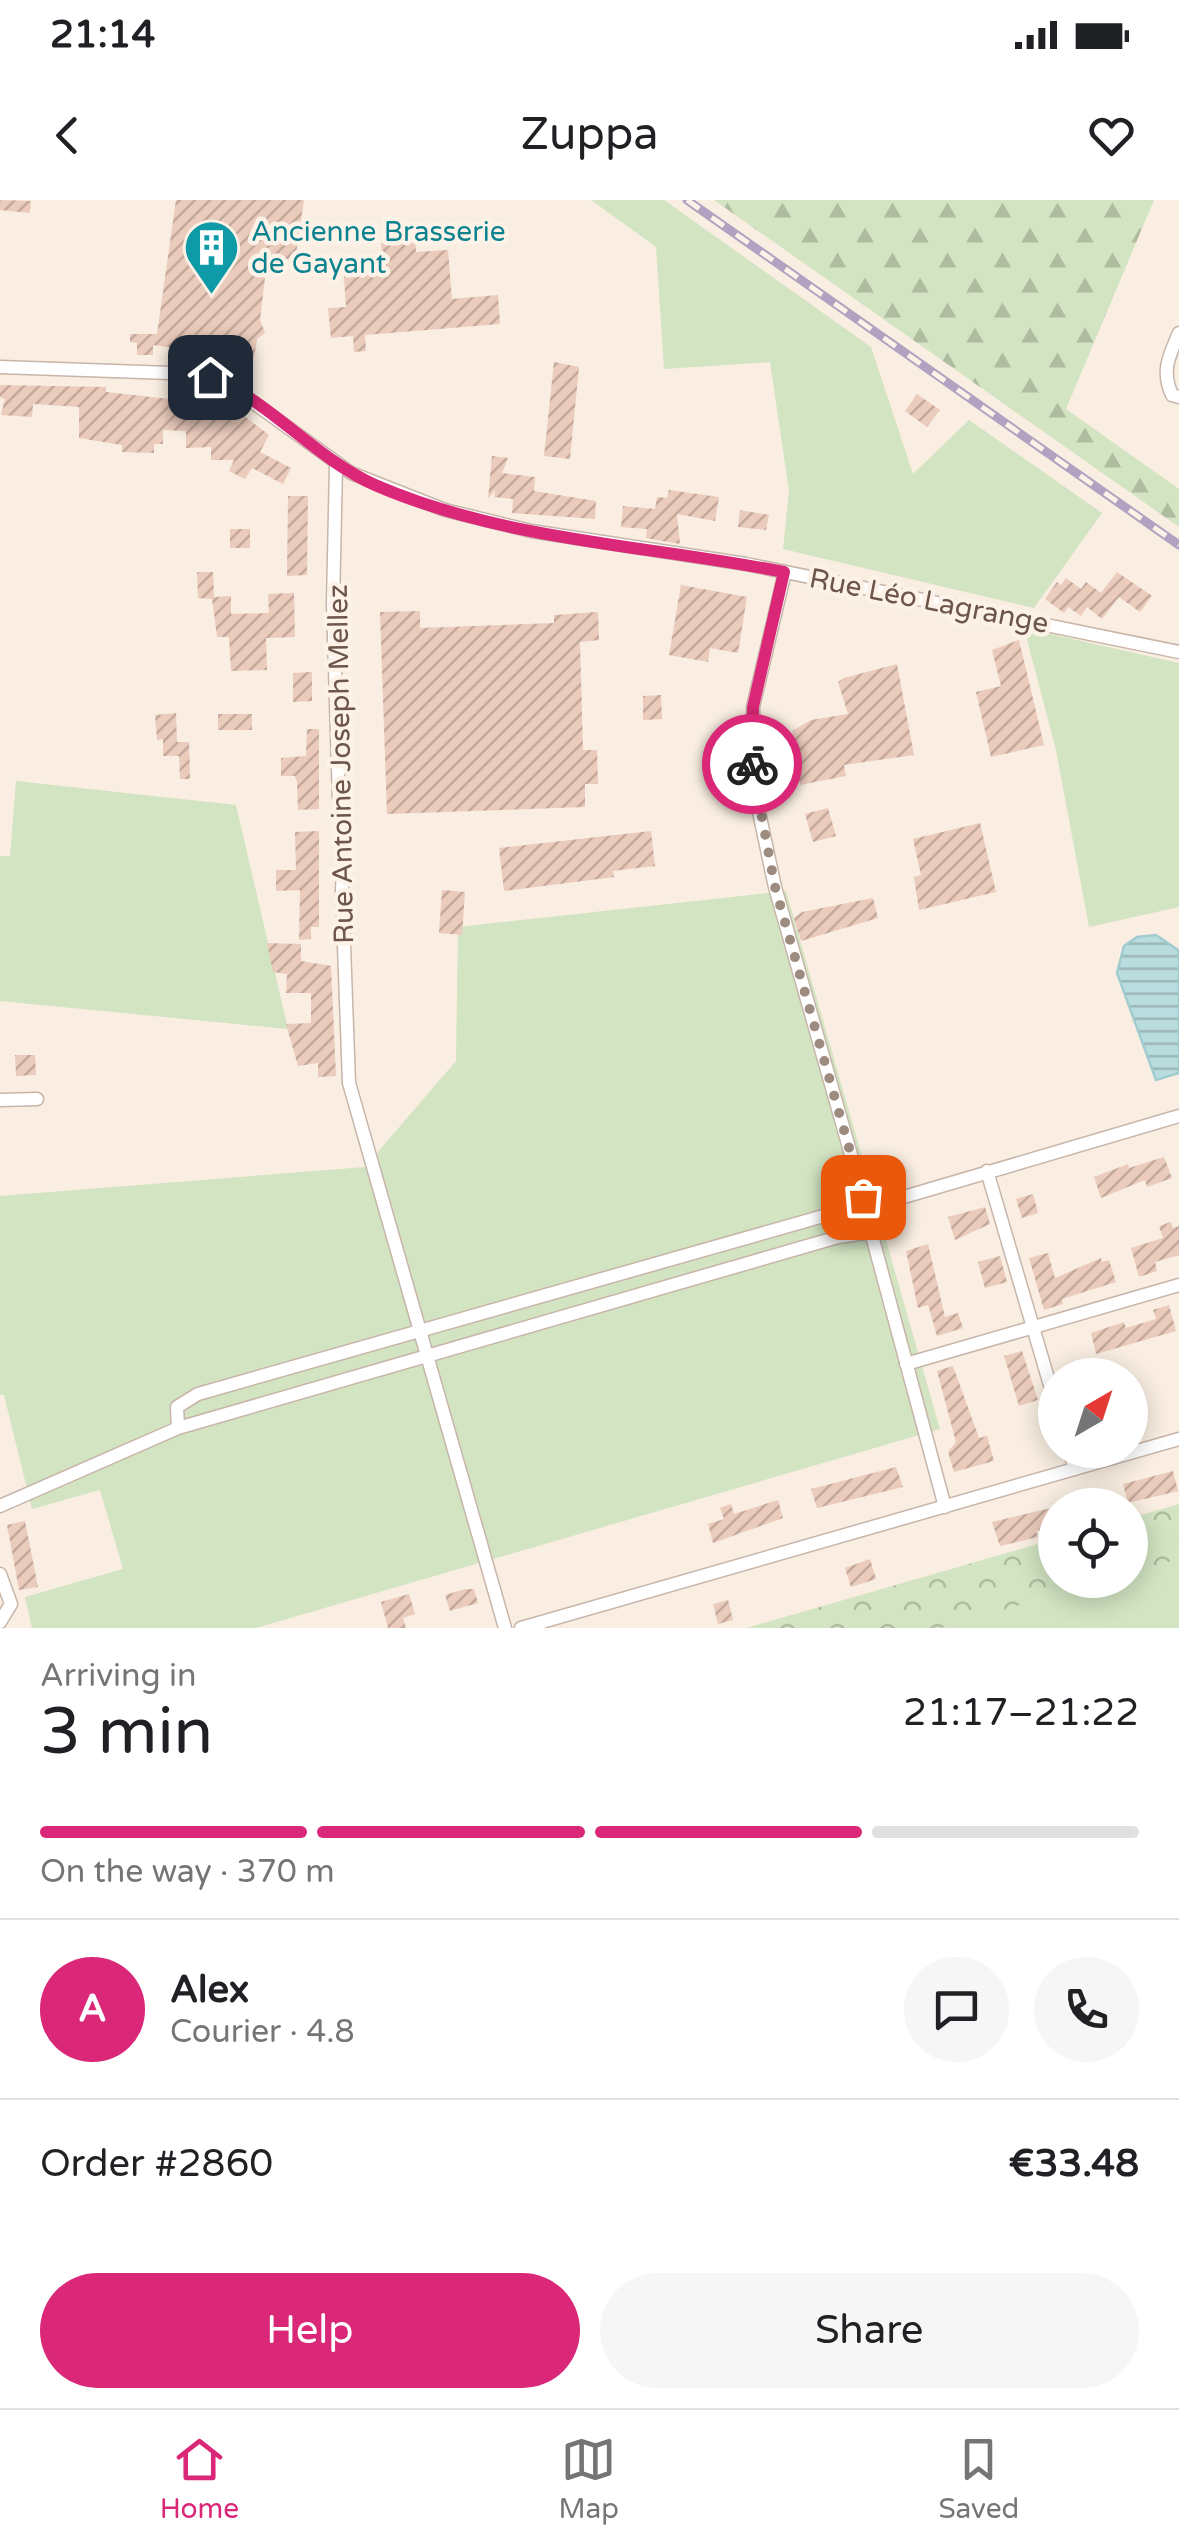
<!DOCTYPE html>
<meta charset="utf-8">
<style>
body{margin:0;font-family:"Varela Round",sans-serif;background:#f6f6f6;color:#202124;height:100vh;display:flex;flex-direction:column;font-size:38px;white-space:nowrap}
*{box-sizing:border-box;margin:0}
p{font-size:32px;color:#757577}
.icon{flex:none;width:55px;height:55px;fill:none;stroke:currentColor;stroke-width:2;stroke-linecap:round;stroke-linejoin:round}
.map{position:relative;height:1428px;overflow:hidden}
.panel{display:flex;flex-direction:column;background:#fff;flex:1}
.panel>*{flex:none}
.needle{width:65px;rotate:39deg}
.buttons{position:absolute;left:1038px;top:1158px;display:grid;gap:20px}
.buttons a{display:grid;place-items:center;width:110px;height:110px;border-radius:50%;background:#fff;box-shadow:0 5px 25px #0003;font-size:50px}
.pin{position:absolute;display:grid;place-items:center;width:85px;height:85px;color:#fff;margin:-42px;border-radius:20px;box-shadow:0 5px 15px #0006}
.courier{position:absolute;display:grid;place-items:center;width:100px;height:100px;margin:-50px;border:8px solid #db2777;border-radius:50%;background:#fff;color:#222;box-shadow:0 2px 12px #0007}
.head em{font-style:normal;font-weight:600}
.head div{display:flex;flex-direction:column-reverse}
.head{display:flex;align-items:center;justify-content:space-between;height:170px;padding:0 40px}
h1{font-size:65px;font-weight:600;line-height:75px}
.bar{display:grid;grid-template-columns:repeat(4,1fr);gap:15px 10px;align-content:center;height:120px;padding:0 40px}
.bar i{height:12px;border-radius:8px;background:#e0e0e0}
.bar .active{background:#db2777}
.bar p{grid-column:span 4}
.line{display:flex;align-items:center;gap:25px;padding:0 40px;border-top:2px solid #e0e0e0}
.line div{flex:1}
.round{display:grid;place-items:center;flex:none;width:105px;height:105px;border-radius:52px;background:#f6f6f6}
.primary-button{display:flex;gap:20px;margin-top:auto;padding:20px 40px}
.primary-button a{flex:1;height:115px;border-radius:60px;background:#db2777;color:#fff;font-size:40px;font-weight:600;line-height:115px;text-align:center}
.primary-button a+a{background:#f6f6f6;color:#202124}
.status{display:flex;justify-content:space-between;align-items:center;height:70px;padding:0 50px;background:#fff;direction:ltr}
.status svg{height:28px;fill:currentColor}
header{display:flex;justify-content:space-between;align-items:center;height:130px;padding:0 40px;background:#fff;font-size:45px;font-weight:600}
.menu{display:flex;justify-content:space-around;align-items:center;height:140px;border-top:2px solid #e0e0e0;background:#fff;font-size:28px;color:#757577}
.menu a{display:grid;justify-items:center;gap:5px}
.menu .active{color:#db2777}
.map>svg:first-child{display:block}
.grass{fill:#d2e4c2}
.forest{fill:url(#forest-firs)}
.park{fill:url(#park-crowns)}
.water{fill:url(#water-rules);stroke:#a0ccd0;stroke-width:2.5}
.building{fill:url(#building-hatch)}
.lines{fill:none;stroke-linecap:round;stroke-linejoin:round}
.street-casing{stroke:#c8b5aa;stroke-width:15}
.street{stroke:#fff;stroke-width:12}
.rail-casing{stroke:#b0a2c0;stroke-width:9}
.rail{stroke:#fcf2e7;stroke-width:5;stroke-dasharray:15;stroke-linecap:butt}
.done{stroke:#9e8b80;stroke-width:10;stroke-dasharray:0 18}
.route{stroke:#db2777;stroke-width:12}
.labels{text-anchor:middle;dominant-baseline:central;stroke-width:9;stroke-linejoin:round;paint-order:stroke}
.culture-label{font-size:28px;fill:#0d838f;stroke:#fcf2e7;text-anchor:start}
.street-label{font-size:28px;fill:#6d554b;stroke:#fcf2e7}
</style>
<div class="status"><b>21:14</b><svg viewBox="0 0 49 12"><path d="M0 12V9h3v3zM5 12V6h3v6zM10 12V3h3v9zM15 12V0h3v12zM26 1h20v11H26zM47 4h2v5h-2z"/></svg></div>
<header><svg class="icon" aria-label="back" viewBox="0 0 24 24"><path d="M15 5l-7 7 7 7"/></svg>Zuppa<svg class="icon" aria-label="heart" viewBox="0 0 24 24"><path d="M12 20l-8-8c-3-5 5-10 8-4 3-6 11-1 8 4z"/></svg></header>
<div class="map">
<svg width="1179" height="1428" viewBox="0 0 1179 1428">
<defs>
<pattern id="forest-firs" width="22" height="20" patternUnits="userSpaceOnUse" patternTransform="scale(2.5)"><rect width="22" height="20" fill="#d2e4c2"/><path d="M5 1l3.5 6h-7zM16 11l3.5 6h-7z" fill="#afbca0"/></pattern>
<pattern id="park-crowns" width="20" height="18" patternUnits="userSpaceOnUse" patternTransform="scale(2.5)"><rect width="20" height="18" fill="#d2e4c2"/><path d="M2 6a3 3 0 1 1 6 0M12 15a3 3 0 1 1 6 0" fill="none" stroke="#afbca0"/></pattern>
<pattern id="water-rules" width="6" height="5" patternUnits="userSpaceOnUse" patternTransform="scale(2.5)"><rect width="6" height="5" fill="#b9dddf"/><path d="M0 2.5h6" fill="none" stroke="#9bb6b7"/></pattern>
<pattern id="building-hatch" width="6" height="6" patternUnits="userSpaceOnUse" patternTransform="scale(2.5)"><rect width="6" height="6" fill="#ebcbbc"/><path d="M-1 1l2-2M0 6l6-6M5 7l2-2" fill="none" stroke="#c3a89b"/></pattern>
</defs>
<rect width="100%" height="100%" fill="#f9eee1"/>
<path class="grass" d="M591,0H664L871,147L913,274L969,220L1102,313L1034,408L783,349L789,291L770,162L664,169L656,47Z
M1024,428L1179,463V707L1089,727L1056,550Z
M16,581L236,605L288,829L0,801V656H10Z
M786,691L940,1229L256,1428H32L25,1397L123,1369L100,1290L32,1309L4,1195H0V996L365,967L456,861L458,727Z
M1179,1359V1428H941L1107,1380H1130V1373Z"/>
<path class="forest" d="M714,0H1154L1066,209L1179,289V327Z"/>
<path class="park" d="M1179,1304V1359L1130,1373V1318Z
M1055,1339V1380H1107L941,1428H746Z"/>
<path class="water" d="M1156,735L1178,750L1179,758V873L1156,880L1117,773L1124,746L1137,737Z"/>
<path class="building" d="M0,0L31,1L30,13L0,10Z
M176,0H304L295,61L286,59L284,71L266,68L260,120L265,133L257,139L254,158L153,145V155H137V143L130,142V134H157Z
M415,40L416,52L448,50L452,99L498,95L500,124L365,135L366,151L354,152L353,136L331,138L328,108L346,107L343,63L382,60L381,43Z
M554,162L579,167L570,259L544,256Z
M0,185L106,187V192L170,199L171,205L185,204L186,214H218L227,203L269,235L260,252L291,268L283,284L252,268L245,279L229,271L234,260H211V247L186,248V231L163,230V244H154V253L122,252V245L79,238V207L33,204L32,217L1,215L5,199L0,197Z
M917,194L940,210L927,227L905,211Z
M492,256L508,258L502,273L535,277L534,291L596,301L595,319L512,313L513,299L494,297L495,290L488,299Z
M669,290L719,297L715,321L677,314L680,344L646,338L647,329L621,327L623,306L655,309L657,297L667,298Z
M288,296H308L307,375L287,376Z
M740,310L769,315L766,330L738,327Z
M230,329H250V348H230Z
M197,372H213L214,397L231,396V414L269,413L268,394L294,393L295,437L266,438L267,470L231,471L229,437H217L212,399L198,398Z
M1117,372L1152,396L1140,412L1119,397L1102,419L1087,407L1081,416L1068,407L1064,413L1045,399L1057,382L1061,385L1066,378L1081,389L1086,382L1101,393Z
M681,385L747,397L738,453L710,448L708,462L669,455Z
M420,411V428L554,423V415L598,412L599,440L580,442L583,550H597L598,584H585V607L387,614L380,412Z
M1019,440L1044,545L991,557L976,492L1001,486L992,450Z
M897,464L914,555L844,565L846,576L800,585L792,531L811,520L848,514L838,482L844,478Z
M312,472V501L293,502V473Z
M661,495L662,519L643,520V496Z
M176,513L177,542H189L190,579H180L179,556H163V539L157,540L155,515Z
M218,514H252V530H218Z
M307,529H319V609L298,610L297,582L295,576H281V558L306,556Z
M828,608L836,636L813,642L805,614Z
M980,623L996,692L919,710L914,677L921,675L913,639Z
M319,631V727H302H311V739L299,740L300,690L276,691V670H296L295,632Z
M651,631L655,666L613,671L614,677L504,691L499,648Z
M442,690L465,692L462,735L439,733Z
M873,698L878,718L801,741L794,718L802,712Z
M267,743L301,744V761L331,766L336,876L318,877V863L298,866L286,824L311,823V793H286L287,774L273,772Z
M15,855H35L36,875L16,876Z
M1164,957L1172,978L1147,987L1145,980L1101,998L1094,977L1128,964L1129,968Z
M1033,994L1038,1013L1022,1018L1016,999Z
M985,1007L990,1024L955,1040L948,1017Z
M1171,1022L1173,1028L1179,1026V1055L1155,1062L1157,1071L1139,1077L1131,1048L1163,1038L1159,1026Z
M928,1044L945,1117L958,1113L963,1128L937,1136L928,1105L918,1108L906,1051Z
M1048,1053L1055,1078L1101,1058L1102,1062L1109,1060L1116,1082L1062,1099L1063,1104L1044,1110L1029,1058Z
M1000,1056L1007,1082L985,1088L978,1062Z
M1169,1105L1176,1131L1096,1154L1091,1133L1124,1122L1126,1128L1156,1119L1153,1110Z
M1022,1151L1038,1200L1019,1206L1004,1156Z
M953,1166L979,1238L987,1236L994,1261L954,1272L948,1252L956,1242L937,1171Z
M1142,1193L1149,1217L1130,1223V1197Z
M896,1267L903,1287L817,1308L811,1289Z
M1173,1271L1178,1291L1128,1303L1123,1284Z
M778,1300L783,1318L713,1343L708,1324L724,1319L720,1308L731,1304L734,1314Z
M1055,1307V1326L1036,1331L1038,1337L1000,1346L992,1322Z
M25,1321L38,1387L19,1390L7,1325Z
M870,1359L876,1379L851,1387L845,1368Z
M465,1389H474L478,1403L450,1411L445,1395Z
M409,1394L415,1414L403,1418L406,1428H388L381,1402Z
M728,1400L733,1420L718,1424L713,1404Z"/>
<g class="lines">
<defs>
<path id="street" d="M1179,133C1169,156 1161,171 1172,195L1179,197
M0,167L199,174L229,185L351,273L445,310L531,331L746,364L1179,452
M336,265L333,404L339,600L345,628L342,690L349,883L505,1428
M785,372L753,507L754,589L775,687L863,997
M0,900L37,899
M987,971L1055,1202
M880,1004L1179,916
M871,1032L945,1307
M906,1164L1179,1085
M1069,1250L1075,1269
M0,1306L178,1228L838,1037L871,1032L882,1023L883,1009L874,999L860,997L834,1013L198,1194L177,1207L178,1228
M0,1374L11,1404L0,1422
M521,1428L1179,1239"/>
</defs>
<use href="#street" class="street-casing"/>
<use href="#street" class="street"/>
<defs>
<path id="rail" d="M687,0L1179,345"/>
</defs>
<use href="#rail" class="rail-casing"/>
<use href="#rail" class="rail"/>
</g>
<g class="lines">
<path class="done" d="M752,564L775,687L863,997"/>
<path class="route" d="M210,177C271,201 314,258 375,285C504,341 648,345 784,372L753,507L752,564"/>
</g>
<defs>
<symbol id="building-pin" viewBox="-11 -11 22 30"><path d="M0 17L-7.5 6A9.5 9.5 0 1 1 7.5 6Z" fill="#0f9aa8" stroke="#fcf2e7"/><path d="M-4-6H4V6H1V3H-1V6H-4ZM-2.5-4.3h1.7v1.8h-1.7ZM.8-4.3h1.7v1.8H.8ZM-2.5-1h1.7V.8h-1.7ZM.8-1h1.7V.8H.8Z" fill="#fff"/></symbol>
</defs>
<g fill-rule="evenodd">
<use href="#building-pin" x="180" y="16" width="63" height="86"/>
</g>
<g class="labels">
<g class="culture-label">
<text x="251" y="32">Ancienne Brasserie<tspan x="251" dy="32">de Gayant</tspan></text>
</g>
<g class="street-label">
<text transform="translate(929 401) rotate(11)">Rue Léo Lagrange</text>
<text transform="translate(341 564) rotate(-91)">Rue Antoine Joseph Mellez</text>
</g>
</g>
</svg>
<div class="buttons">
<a><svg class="needle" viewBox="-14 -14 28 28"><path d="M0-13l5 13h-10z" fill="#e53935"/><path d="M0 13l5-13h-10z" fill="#757577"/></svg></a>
<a><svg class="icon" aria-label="locate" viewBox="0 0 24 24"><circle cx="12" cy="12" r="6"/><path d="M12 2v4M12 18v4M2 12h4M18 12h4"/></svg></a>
</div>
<div class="pin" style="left:863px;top:997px;background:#ea580c"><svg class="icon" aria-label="bag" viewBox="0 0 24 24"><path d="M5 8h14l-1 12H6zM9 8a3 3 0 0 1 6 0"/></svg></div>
<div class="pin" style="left:210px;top:177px;background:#1f2937"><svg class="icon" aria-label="home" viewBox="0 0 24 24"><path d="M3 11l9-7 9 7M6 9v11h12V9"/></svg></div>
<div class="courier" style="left:752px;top:564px"><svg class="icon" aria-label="bike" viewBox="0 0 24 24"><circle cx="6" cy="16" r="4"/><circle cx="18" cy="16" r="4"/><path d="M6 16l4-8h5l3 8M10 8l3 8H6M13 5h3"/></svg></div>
</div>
<section class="panel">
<div class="head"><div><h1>3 min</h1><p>Arriving in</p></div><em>21:17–21:22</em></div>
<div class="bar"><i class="active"></i><i class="active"></i><i class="active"></i><i></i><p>On the way · 370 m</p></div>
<div class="line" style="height:180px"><b class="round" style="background:#db2777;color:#fff">A</b><div><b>Alex</b><p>Courier · 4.8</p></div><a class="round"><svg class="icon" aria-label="chat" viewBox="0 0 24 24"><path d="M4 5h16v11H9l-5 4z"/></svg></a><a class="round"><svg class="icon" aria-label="phone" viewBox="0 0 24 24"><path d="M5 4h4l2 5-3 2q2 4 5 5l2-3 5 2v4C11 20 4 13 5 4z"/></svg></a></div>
<div class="line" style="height:130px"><div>Order #2860</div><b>€33.48</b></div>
<div class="primary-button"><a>Help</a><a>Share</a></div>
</section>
<nav class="menu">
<a class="active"><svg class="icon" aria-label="home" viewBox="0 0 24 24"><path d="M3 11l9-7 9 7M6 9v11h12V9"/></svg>Home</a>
<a><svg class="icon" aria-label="map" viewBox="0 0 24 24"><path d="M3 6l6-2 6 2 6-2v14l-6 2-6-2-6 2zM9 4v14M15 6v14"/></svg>Map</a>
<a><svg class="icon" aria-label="saved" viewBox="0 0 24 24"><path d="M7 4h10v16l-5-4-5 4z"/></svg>Saved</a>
</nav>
